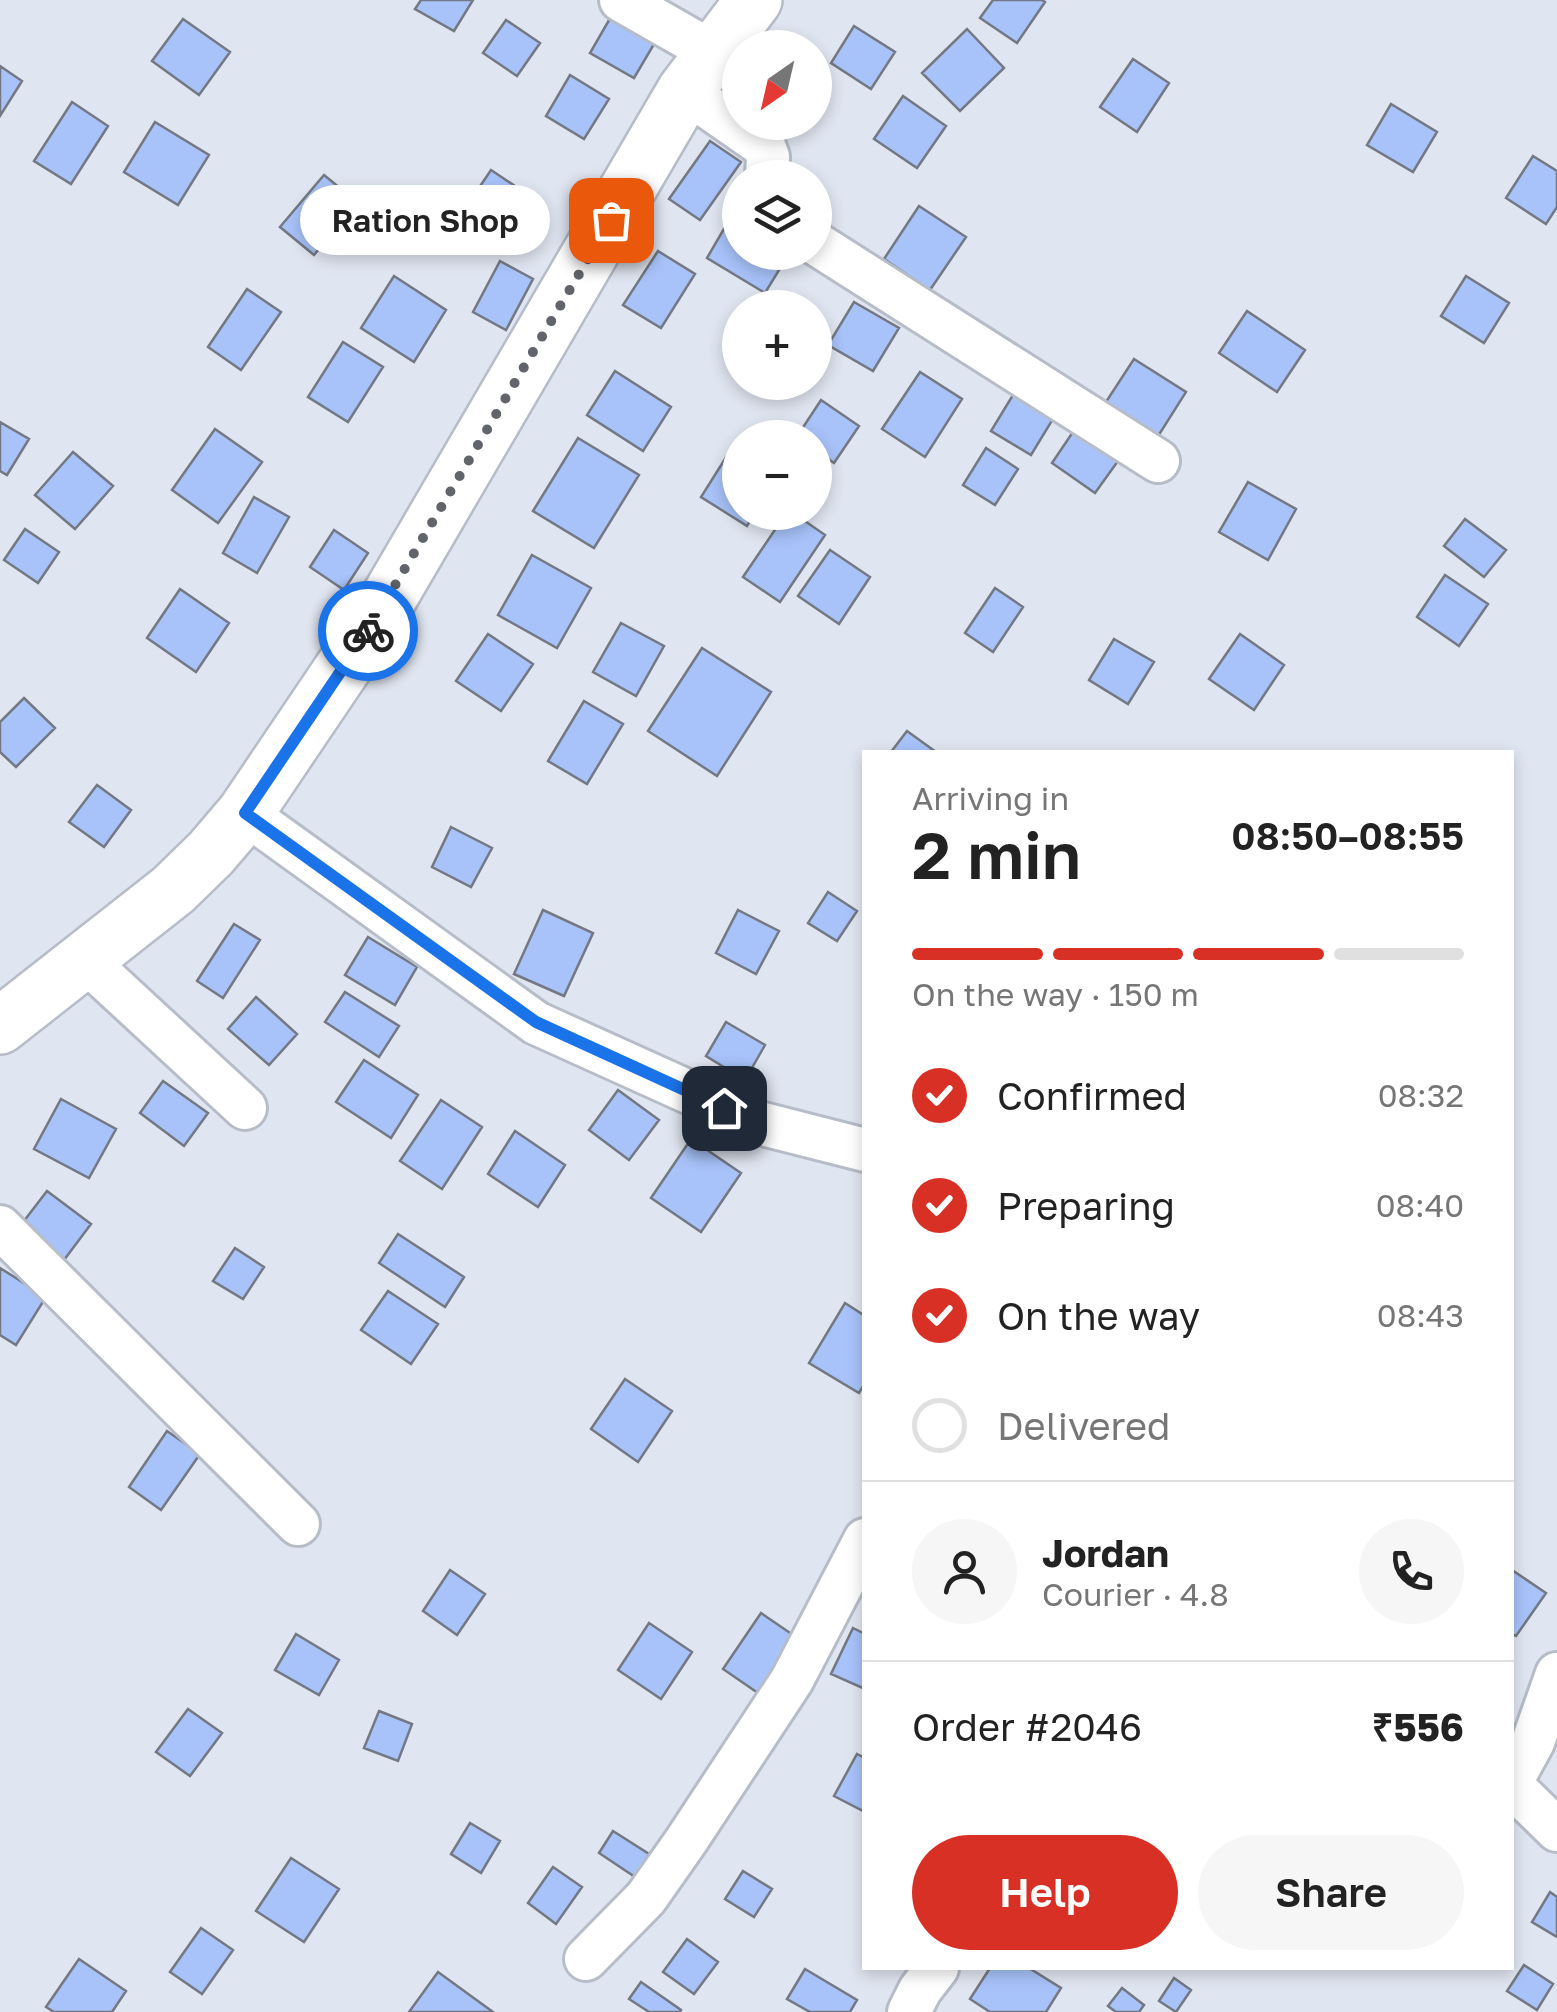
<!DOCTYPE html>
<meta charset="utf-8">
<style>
body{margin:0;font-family:"Golos Text",sans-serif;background:#f6f6f6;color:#222;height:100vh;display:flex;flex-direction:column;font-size:38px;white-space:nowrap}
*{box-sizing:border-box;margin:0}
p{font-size:32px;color:#767676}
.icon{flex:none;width:55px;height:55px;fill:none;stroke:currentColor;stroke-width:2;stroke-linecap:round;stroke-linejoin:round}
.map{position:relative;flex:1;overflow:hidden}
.panel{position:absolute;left:862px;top:750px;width:652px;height:1220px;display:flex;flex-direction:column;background:#fff;border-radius:0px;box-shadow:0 5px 15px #0003}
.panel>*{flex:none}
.needle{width:65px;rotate:214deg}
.fabs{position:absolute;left:722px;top:30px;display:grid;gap:20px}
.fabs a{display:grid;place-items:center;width:110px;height:110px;border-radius:50%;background:#fff;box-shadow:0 5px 15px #0003;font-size:50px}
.pin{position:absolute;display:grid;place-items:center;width:85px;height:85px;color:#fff;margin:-42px;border-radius:20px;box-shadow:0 5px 15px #0006}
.courier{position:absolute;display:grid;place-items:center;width:100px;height:100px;margin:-50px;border:8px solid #1a73e8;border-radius:50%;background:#fff;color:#222;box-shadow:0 2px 12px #0007}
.bubble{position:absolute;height:70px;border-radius:35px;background:#fff;box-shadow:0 5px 15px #0003;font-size:32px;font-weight:600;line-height:70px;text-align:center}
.summary em{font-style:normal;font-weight:600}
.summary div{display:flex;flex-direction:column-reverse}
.summary{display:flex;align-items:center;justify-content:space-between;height:170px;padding:0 50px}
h1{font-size:65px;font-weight:600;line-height:75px}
.bar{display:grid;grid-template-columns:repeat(4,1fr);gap:15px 10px;align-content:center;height:120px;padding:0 50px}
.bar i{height:12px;border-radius:8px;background:#e0e0e0}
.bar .current{background:#d93025}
.bar p{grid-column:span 4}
.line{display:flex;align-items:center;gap:25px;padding:0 50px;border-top:2px solid #e0e0e0}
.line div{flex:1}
.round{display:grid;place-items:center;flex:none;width:105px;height:105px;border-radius:52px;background:#f6f6f6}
ol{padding:0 50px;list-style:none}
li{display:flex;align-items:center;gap:30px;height:110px}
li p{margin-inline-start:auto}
li .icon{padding:10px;border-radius:50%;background:#d93025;color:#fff;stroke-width:4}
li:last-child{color:#767676}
li i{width:55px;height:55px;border:5px solid #e0e0e0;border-radius:50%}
.action{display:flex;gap:20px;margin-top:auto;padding:20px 50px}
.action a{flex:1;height:115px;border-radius:60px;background:#d93025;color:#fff;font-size:40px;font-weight:600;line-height:115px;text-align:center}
.action a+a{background:#f6f6f6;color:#222}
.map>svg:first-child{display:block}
.building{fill:#a8c3fa;stroke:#737882;stroke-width:2.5}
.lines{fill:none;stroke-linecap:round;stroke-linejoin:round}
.minor-casing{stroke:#b7bdc8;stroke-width:48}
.secondary-casing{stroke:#b7bdc8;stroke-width:60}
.minor{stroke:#fff;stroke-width:42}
.secondary{stroke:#fff;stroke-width:55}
.done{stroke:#61646a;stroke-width:10;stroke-dasharray:0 18}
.route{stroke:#1a73e8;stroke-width:12}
</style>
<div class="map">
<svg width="1557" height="2012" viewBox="0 0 1557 2012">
<rect width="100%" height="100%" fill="#e0e6f1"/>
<path class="building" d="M421,0H473L454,31L415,9Z
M993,0H1042L1045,2L1017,43L980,18Z
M616,8L660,34L634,78L590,53Z
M183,19L230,52L199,95L152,61Z
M506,20L540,43L517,76L483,53Z
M854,26L895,52L871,89L831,63Z
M967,29L1004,68L960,111L922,73Z
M1133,59L1169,83L1137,132L1100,107Z
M0,66L22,81L0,116Z
M570,75L609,99L584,139L546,116Z
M903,96L946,126L917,168L874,139Z
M72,102L108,126L71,184L34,161Z
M1391,104L1437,132L1413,172L1367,145Z
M155,122L209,155L178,205L124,172Z
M710,141L741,162L700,220L669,199Z
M1533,156L1557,171V207L1546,224L1506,198Z
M491,170L533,198L500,247L458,219Z
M324,175L357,202L314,255L280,227Z
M919,206L966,237L930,290L884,259Z
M732,215L740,220V252H790L765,293L707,258Z
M658,251L695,274L661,328L623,305Z
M500,261L533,279L506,330L473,312Z
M394,276L446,310L414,362L361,328Z
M1466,276L1509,303L1484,343L1441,316Z
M247,289L281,312L241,370L208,347Z
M854,302L899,328L873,371L828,345Z
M1247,311L1305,350L1277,392L1219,353Z
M343,342L383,367L348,422L308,397Z
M1134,359L1186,392L1155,441L1102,408Z
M615,371L671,407L643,451L587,415Z
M920,372L962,399L925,457L882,429Z
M1016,390L1056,414L1031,455L991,431Z
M821,400L859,426L834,463L815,450V438H796Z
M0,422L29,439L7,475L0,471Z
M1079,423L1123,454L1095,493L1052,463Z
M215,429L262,462L218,523L172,490Z
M578,438L639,475L594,548L533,511Z
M986,448L1018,469L995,505L963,485Z
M730,451L740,457V512H755L747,526L701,497Z
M73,452L113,486L75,529L35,495Z
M1248,482L1296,509L1268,560L1219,532Z
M254,497L289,517L257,573L223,553Z
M787,512H792L825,535L780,602L743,577Z
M1465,519L1506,550L1484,577L1444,546Z
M25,529L59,552L38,583L4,560Z
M334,530L368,553L344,590L310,567Z
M830,550L870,577L839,624L798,596Z
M532,555L591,588L557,648L498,615Z
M1445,575L1488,604L1459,646L1417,617Z
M995,588L1023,607L993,652L965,633Z
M180,589L229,623L196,672L147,638Z
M621,623L664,646L636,696L593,672Z
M488,634L533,664L501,711L456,681Z
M1240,634L1284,665L1254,710L1209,679Z
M1114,639L1154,662L1128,704L1089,680Z
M702,648L771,692L717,776L648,731Z
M24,698L55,728L16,767L0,752V722Z
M584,701L623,724L587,784L548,761Z
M907,731L936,752H891Z
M97,785L131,810L104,847L69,822Z
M451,827L492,848L471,887L432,867Z
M828,892L857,911L837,941L808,923Z
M543,910L593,933L564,996L514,974Z
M738,910L779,931L756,974L716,953Z
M234,924L260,940L223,998L197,981Z
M368,937L417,967L395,1005L345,975Z
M345,992L399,1026L379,1057L325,1022Z
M256,997L297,1034L269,1065L228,1029Z
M726,1022L765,1045L745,1080L706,1056Z
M364,1060L418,1095L391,1138L336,1102Z
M163,1081L208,1113L184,1146L140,1113Z
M618,1090L659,1120L629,1160L589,1130Z
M61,1099L116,1129L89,1178L34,1149Z
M441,1100L482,1127L442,1189L400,1161Z
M515,1131L565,1165L538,1207L488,1174Z
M691,1139L741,1173L701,1232L651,1198Z
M47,1191L91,1224L61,1264L17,1230Z
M398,1234L464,1277L445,1307L379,1263Z
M235,1248L264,1267L243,1299L213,1281Z
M0,1268L46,1297L16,1345L0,1335Z
M388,1291L438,1324L411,1364L361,1330Z
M845,1303L865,1316V1383L859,1393L809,1363Z
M625,1379L672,1411L638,1462L591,1429Z
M167,1431L200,1454L161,1510L129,1487Z
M450,1570L485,1594L457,1635L423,1611Z
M1512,1570L1546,1593L1516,1636L1512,1634Z
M761,1613L796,1637L758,1693L723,1669Z
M649,1623L692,1652L661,1699L618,1670Z
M853,1628L865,1634V1689L831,1674Z
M296,1634L339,1660L319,1695L275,1670Z
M188,1709L222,1733L190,1776L156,1752Z
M379,1711L412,1724L398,1761L364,1748Z
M857,1754L865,1758V1812L834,1796Z
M470,1823L500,1841L481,1873L451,1854Z
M613,1831L649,1854L635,1877L599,1853Z
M291,1858L339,1889L304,1942L256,1911Z
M553,1867L582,1887L556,1924L528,1903Z
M743,1871L772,1889L754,1917L725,1899Z
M1550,1892L1557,1897V1937L1532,1922Z
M201,1928L233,1950L202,1994L170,1972Z
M687,1939L718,1962L694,1994L663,1972Z
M79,1959L126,1991L112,2012H54L46,2007Z
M1524,1965L1553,1984L1537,2010L1507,1991Z
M990,1968H1029L1061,1988L1046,2012H990L970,1999Z
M805,1969L857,2000L850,2012H810L787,1999Z
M438,1972L493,2012H409Z
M1174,1978L1191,1990L1176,2012L1159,2001Z
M641,1982L681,2010L680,2012H649L629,1999Z
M1122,1988L1144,2005L1139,2012H1116L1108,2006Z"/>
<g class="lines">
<defs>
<path id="minor" d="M621,0L712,52
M685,91L764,146L768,157L767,178
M815,243L1158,461
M245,813L536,1023L755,1122L865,1150
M86,961L245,1108
M0,1227L298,1524
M1512,1780L1533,1742L1557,1674
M1512,1786L1557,1830
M586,1959L646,1898L686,1841L792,1680L865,1540
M909,2012L920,1990L937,1968"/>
<path id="secondary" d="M0,1026L173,890L211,853L245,813L380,613L685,91L754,0"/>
</defs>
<use href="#minor" class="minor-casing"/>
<use href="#secondary" class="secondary-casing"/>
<use href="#minor" class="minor"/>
<use href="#secondary" class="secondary"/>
</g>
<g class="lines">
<path class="done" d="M368,631L611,220"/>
<path class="route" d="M368,631L245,813L536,1022L724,1108"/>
</g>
</svg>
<div class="fabs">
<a><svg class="needle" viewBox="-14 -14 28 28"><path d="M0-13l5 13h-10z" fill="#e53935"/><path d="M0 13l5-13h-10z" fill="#767676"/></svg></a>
<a><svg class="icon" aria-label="layers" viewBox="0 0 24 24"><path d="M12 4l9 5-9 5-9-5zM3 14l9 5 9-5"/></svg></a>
<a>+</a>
<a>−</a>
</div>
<div class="pin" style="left:611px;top:220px;background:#ea580c"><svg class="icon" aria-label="bag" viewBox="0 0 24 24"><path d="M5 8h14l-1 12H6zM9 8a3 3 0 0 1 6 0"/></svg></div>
<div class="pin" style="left:724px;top:1108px;background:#1f2937"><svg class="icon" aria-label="home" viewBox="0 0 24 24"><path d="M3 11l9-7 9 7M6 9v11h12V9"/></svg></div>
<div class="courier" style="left:368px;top:631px"><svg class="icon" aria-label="bike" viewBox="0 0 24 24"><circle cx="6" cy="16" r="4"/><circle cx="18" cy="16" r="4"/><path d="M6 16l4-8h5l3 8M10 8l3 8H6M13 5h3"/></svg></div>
<div class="bubble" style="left:300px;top:185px;width:250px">Ration Shop</div>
<section class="panel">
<div class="summary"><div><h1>2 min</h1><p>Arriving in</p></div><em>08:50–08:55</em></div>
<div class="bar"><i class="current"></i><i class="current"></i><i class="current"></i><i></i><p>On the way · 150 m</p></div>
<ol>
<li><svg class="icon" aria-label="check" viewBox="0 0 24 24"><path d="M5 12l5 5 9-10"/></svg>Confirmed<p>08:32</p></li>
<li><svg class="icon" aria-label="check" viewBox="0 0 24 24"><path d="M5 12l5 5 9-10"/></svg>Preparing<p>08:40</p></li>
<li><svg class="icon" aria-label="check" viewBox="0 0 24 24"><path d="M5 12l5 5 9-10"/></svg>On the way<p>08:43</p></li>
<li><i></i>Delivered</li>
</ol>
<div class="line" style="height:180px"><a class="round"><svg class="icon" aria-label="person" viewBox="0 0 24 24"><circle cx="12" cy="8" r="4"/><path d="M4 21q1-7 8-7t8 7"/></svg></a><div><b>Jordan</b><p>Courier · 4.8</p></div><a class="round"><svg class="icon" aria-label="phone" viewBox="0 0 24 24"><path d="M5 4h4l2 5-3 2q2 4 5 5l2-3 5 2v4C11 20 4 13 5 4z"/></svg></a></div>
<div class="line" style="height:130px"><div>Order #2046</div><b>₹556</b></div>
<div class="action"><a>Help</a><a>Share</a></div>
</section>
</div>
